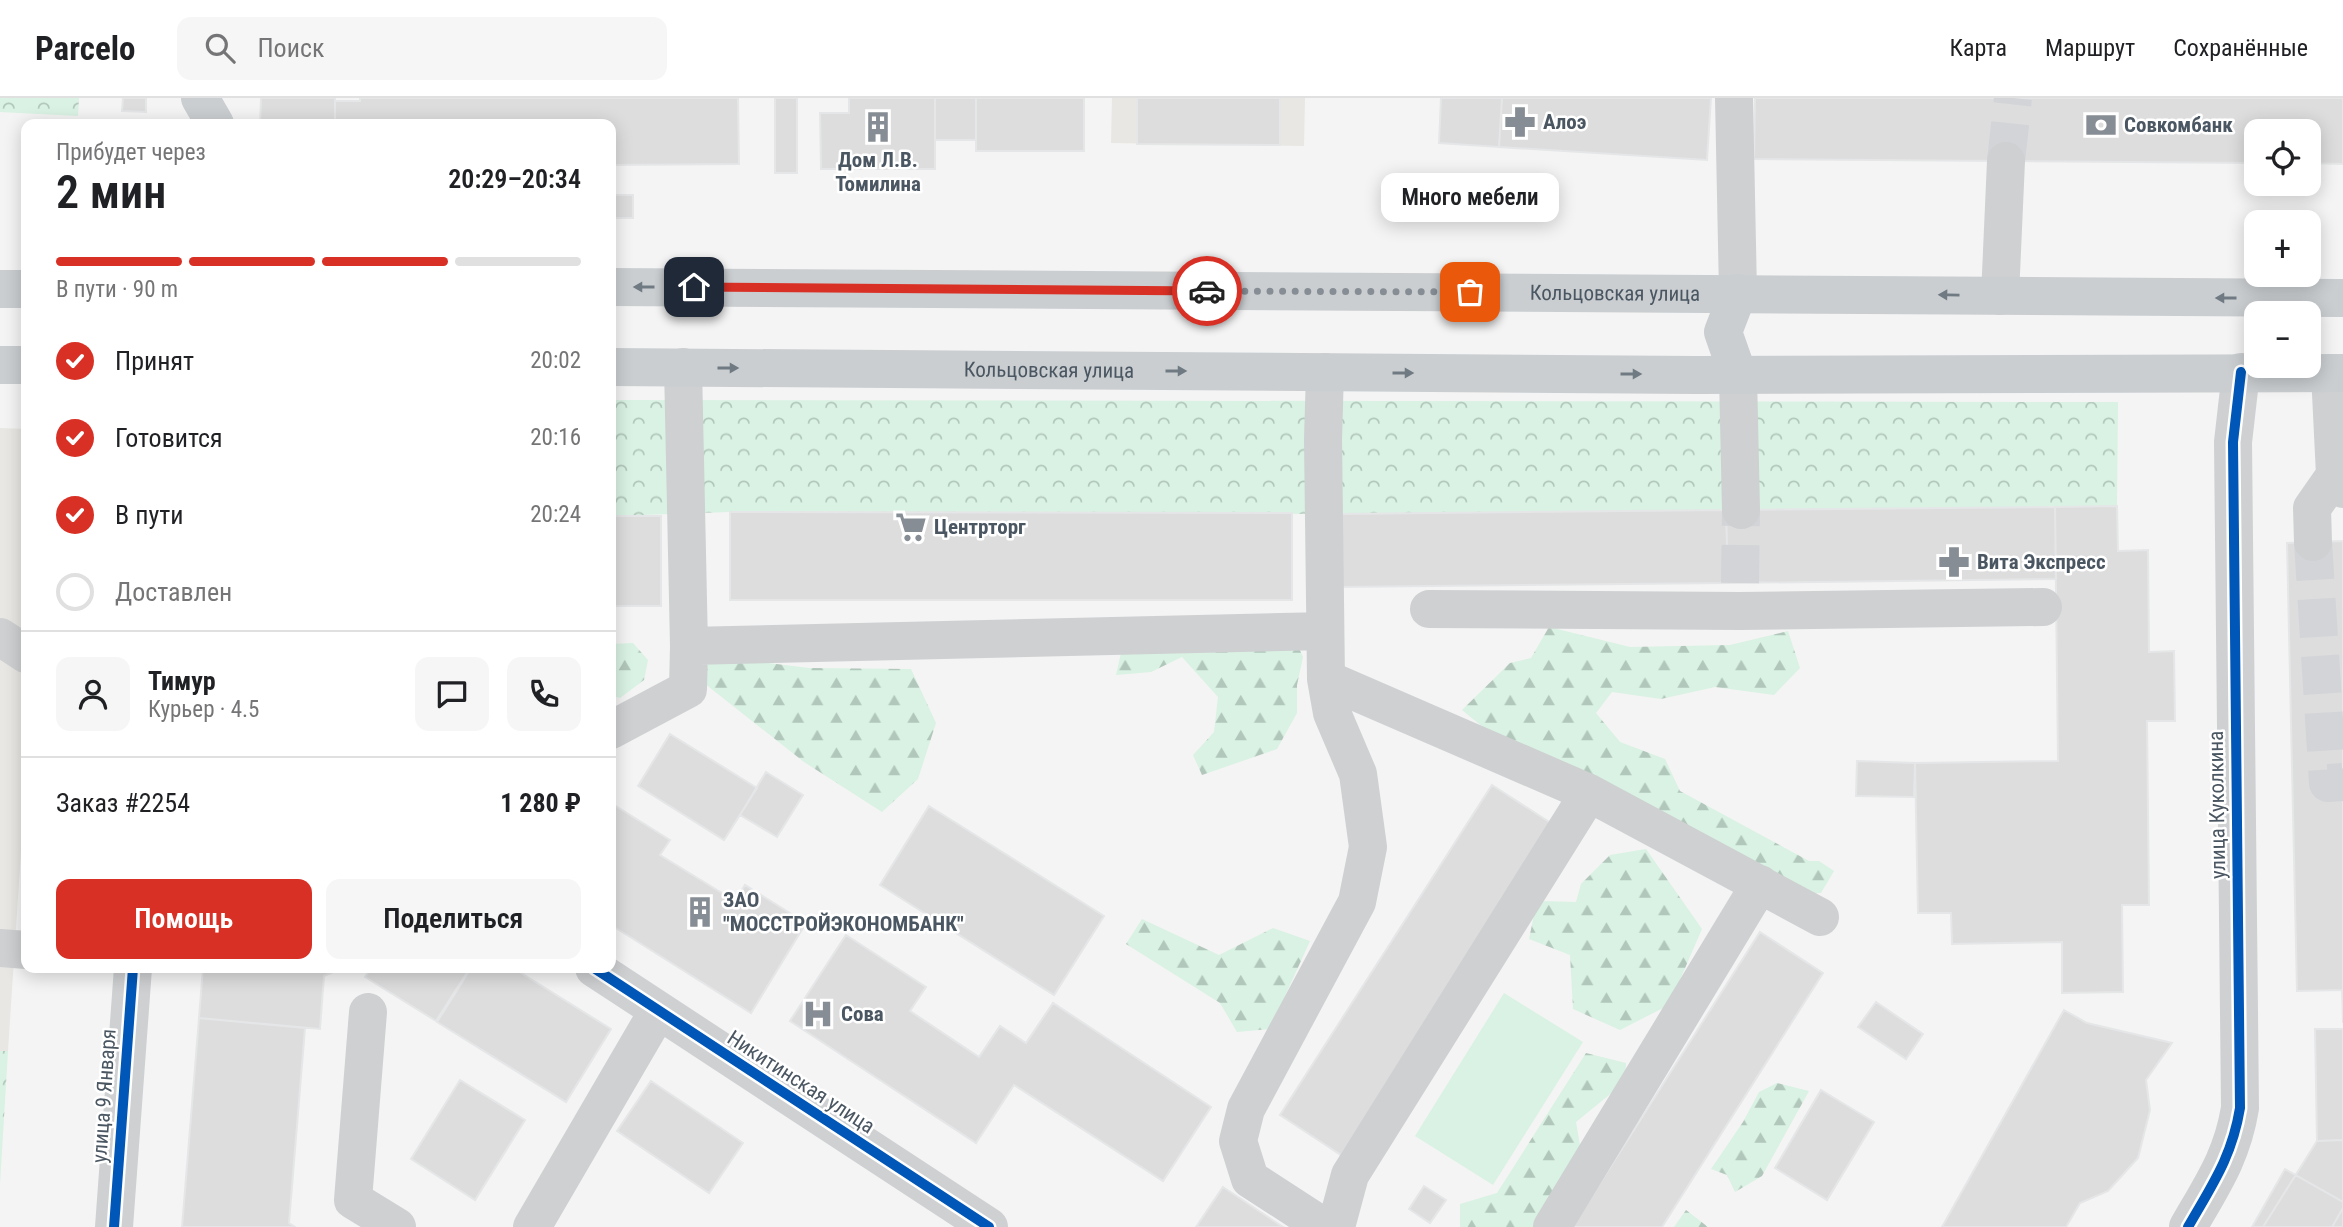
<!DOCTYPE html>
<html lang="ru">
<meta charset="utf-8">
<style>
body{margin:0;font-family:"Roboto Condensed",sans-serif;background:#f6f6f6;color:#202124;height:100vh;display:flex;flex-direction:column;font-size:26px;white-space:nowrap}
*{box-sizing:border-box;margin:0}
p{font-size:23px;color:#757577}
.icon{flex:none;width:38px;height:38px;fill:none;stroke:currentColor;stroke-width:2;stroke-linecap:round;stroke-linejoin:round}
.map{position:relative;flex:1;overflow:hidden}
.sheet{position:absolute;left:21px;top:21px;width:595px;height:854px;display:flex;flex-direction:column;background:#fff;border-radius:14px;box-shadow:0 4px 18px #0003}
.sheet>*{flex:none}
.fabs{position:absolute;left:2244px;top:21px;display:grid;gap:14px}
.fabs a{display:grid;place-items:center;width:77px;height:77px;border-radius:14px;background:#fff;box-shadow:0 4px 18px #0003;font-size:35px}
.pin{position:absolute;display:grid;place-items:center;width:60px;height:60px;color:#fff;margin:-30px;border-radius:14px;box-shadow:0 4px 10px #0006}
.courier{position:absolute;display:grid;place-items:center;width:70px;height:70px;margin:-35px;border:5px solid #d93025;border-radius:50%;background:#fff;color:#222;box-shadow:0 2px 9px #0007}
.bubble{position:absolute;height:49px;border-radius:14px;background:#fff;box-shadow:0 4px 18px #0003;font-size:23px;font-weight:600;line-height:49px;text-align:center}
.head em{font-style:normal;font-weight:600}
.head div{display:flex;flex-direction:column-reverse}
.head{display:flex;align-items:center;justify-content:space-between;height:119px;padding:0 35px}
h1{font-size:46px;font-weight:600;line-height:52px}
.bar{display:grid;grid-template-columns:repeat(4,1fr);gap:10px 7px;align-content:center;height:84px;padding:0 35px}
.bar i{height:9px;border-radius:5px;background:#e0e0e0}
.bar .current{background:#d93025}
.bar p{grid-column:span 4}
.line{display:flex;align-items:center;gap:18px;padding:0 35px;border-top:2px solid #e0e0e0}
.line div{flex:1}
.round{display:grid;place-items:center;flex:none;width:74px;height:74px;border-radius:14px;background:#f6f6f6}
ol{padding:0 35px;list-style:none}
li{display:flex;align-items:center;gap:21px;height:77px}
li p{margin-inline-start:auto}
li .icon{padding:7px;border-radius:50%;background:#d93025;color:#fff;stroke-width:4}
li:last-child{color:#757577}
li i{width:38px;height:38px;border:4px solid #e0e0e0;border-radius:50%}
.primary-button{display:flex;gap:14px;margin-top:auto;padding:14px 35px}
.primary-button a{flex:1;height:80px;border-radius:14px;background:#d93025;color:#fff;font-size:28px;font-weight:600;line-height:80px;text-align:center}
.primary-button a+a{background:#f6f6f6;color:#202124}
header{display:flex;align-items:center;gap:42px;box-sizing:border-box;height:98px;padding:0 35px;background:#fff;border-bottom:2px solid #e0e0e0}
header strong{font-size:33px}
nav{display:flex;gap:38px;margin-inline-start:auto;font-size:24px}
.search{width:490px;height:63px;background:#f6f6f6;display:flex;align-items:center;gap:18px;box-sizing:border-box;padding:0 24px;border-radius:14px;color:#757577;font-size:26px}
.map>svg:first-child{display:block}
.commercial{fill:#e8e7e3}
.forest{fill:url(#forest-firs)}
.park{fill:url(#park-crowns)}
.garden{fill:#d9f2e3}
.building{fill:#ddddde;stroke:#e5e6e7;stroke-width:2}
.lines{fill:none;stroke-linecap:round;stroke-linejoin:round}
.minor-tunnel{stroke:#d2d4d7;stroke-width:38;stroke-dasharray:38 19;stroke-linecap:butt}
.minor{stroke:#ced0d2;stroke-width:38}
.major{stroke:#caced1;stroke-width:38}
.cycleway-casing{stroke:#fff;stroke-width:15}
.cycleway{stroke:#0057b8;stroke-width:10}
.oneway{fill:#707a83}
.done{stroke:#868d94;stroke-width:7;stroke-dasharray:0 12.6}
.route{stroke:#d93025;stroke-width:9}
.labels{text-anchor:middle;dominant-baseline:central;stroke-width:5;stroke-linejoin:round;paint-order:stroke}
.poi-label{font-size:21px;font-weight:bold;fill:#4a5661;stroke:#fff;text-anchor:start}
.street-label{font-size:21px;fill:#4a5661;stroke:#fff}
</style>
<header>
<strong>Parcelo</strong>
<div class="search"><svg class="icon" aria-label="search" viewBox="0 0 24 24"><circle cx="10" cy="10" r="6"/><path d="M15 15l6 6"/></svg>Поиск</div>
<nav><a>Карта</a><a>Маршрут</a><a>Сохранённые</a></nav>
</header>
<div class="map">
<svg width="2343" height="1129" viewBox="0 0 2343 1129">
<defs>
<pattern id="forest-firs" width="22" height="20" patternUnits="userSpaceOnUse" patternTransform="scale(1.75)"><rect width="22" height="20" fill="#d9f2e3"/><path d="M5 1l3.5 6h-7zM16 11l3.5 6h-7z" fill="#b2c7bb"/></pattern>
<pattern id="park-crowns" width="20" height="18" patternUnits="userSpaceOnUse" patternTransform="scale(1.75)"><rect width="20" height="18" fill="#d9f2e3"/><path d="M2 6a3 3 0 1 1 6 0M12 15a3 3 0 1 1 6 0" fill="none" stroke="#b2c7bb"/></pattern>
</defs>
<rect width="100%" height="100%" fill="#f4f4f4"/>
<path class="commercial" d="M1112,0H1305L1304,48L1111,45Z
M0,330L26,331V677L8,953H0Z"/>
<path class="forest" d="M1549,529L1630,549L1730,547L1788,533L1800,570L1774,597L1715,589L1661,601L1612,594L1596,615L1620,644L1665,661L1680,693L1809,763H1819L1834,773L1821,795L1793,797L1495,639L1462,612L1510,565L1531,560Z
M633,545L648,562L644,582L620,600L611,597V546Z
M1123,546H1297L1303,559L1297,587V615L1277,651L1202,677L1193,657L1214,634L1218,599L1182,559L1151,574L1116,577Z
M705,557L809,570L911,571L936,625L918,681L882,714L804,664L704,585Z
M1646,751L1702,831L1669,907L1620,932L1573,911L1570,857L1529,841L1534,817L1541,803L1576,804L1581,786L1610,757Z
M1142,821L1219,857L1273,830L1310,843L1270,931L1237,934L1220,905L1126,846Z
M1586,955L1626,965L1625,984L1576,1024L1580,1047L1534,1129H1460V1106L1497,1095Z
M1777,985L1809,993L1762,1078L1735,1094L1727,1077L1711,1071L1743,1024L1759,994Z
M1686,1112L1708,1129H1674Z"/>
<path class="park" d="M0,0H79L78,18L0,14Z
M611,302L2118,304L2117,408L1337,416L730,414L611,418Z
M0,953H8L0,1086Z"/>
<path class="garden" d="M1504,895L1583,944L1493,1087L1415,1038Z"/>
<path class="building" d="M123,0H146V14L122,13Z
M261,0H335V26H260Z
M360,0H738L739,66L611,67V26H335V3H360Z
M775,0H797V75H775Z
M849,0H935V71H821L820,15H849Z
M935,0H976V42H935Z
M976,0H1084V53H976Z
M1137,0H1280V47L1137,46Z
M1441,0H1502L1499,49L1439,45Z
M1502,0H1711L1707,62L1499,49Z
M1755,0H2343V66L2308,65V33H2256V65L1754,61Z
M611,97H633V120H611Z
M2117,408L2118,453L2148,452L2149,554L2174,553L2175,623H2147L2149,807H2122L2123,894L2062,895V844L1952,846L1951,815H1918L1915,665L2058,663L2055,409Z
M2055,409L2056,481L1728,485L1726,412Z
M1726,412L1728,485L1338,489L1337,416Z
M730,414L1292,415V502H730Z
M611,418H661V508H611Z
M2343,443V925L2342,892L2297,893L2287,445Z
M670,636L757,690L724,742L638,688Z
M1857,663L1915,665L1914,699L1856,698Z
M766,674L803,697L777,739L740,717Z
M1492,687L1554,727L1341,1057L1280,1017Z
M611,705L670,742L660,757L735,803L745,787L806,825L751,915L611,827Z
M929,708L1104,818L1054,897L880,787Z
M1760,834L1823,875L1662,1129H1572Z
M846,837L926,889L910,913L979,959L1000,928L1026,945L1053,905L1211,1009L1163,1083L1014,987L976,1045L790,923Z
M203,870H342L324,878L320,931L199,920Z
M371,870H470L436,923L365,879Z
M471,870H513L611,931L566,1004L437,924Z
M1876,904L1923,936L1906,961L1858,929Z
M2064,912L2087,925L2172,945L2146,982L2150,1012L2138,1060L2108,1093L2080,1105L2066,1129H1942Z
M199,920L305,930L289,1125L295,1129H182Z
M2315,931H2343V1042L2317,1043Z
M460,982L525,1022L475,1102L411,1061Z
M651,983L743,1045L709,1095L617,1033Z
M1821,992L1874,1024L1827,1102L1775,1070Z
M2343,1042V1129H2263L2317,1043Z
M2285,1071L2343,1104V1110L2332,1129H2252Z
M1424,1088L1446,1102L1430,1125L1409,1111Z
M1223,1089L1283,1129H1196Z"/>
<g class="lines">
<path class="minor-tunnel" d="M2006,63L2013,0
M2313,444L2328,685L2343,684
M1740,485L1741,412"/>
<path class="minor" d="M1734,0L1738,195
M2000,198L2006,63
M2330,275L2335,377L2343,391
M1738,277L1741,412
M2313,444L2312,410L2335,377
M1429,511L1740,513L2043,509
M0,539L26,556
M689,548L1325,533
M1326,581L1589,695L1820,819
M611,632L688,591L689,548L683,269
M0,850L26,852
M594,870L989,1129
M368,914L353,1102L397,1129
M114,1129L133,870
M532,1129L658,913
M1324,1129L1250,1081L1238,1043L1246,1011L1357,804L1368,749L1358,676L1332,615L1326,581L1323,341L1325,274
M1336,1129L1350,1077L1589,695
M1552,1129L1760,786
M2188,1129C2212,1087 2232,1059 2240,1010L2233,344L2241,274"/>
<g class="major">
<path d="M200,0L215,26"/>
<path id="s1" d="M611,189L2343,200"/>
<path d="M0,191H26"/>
<path d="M0,267H26"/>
<path id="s2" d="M611,269L1696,277L2343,275"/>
<path d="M1738,277L1723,234L1738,195"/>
</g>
<defs>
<path id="cycleway" d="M594,870L989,1129
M114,1129L133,870
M2188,1129C2212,1087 2232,1059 2240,1010L2233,344L2241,274"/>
</defs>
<use href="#cycleway" class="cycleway-casing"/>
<use href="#cycleway" class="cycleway"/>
</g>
<defs><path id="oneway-solid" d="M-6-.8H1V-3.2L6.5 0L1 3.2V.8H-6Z" transform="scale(1.75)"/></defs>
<g class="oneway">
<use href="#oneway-solid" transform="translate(644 189) rotate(-180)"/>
<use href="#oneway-solid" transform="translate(1949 197) rotate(-179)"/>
<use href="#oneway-solid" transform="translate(2226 200) rotate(-180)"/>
<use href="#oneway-solid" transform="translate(728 270)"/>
<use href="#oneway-solid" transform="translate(1176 273)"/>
<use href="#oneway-solid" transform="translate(1403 275)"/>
<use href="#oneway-solid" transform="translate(1631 276)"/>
</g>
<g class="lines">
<path class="done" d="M1207,193L1470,194"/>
<path class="route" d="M694,189L1207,193"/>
</g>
<defs>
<symbol id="pharmacy-bare" viewBox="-9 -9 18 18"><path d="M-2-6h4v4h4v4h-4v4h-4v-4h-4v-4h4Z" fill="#868d94" stroke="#fff" stroke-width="2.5" paint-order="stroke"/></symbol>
<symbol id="bank-bare" viewBox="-9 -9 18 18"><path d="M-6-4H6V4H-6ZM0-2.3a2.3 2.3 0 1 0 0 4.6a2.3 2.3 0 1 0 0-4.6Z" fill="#868d94" stroke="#fff" stroke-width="2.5" paint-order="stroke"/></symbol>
<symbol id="building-bare" viewBox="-9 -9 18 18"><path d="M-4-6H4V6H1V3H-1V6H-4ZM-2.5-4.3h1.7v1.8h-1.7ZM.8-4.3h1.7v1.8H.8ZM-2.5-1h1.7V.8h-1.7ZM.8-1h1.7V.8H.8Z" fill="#868d94" stroke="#fff" stroke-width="2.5" paint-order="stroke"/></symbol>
<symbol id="supermarket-bare" viewBox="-9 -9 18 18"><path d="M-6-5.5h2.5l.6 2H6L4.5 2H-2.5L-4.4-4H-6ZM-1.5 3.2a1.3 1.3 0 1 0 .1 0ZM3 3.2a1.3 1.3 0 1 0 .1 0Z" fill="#868d94" stroke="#fff" stroke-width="2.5" paint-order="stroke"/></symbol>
<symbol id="hospital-bare" viewBox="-9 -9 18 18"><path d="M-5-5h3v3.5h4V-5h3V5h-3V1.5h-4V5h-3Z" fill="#868d94" stroke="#fff" stroke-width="2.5" paint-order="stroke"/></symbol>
</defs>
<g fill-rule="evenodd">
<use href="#pharmacy-bare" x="1498" y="2" width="44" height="44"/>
<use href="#bank-bare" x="2079" y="5" width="44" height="44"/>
<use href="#building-bare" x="856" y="7" width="44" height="44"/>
<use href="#supermarket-bare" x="889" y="407" width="44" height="44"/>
<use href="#pharmacy-bare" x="1932" y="442" width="44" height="44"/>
<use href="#building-bare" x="678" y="792" width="44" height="44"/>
<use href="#hospital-bare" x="796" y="894" width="44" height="44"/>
</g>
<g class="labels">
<g class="poi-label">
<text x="1543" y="24">Алоэ</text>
<text x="2124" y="27">Совкомбанк</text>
<text x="878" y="62" text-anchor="middle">Дом Л.В.<tspan x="878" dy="24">Томилина</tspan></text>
<text x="934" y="429">Центрторг</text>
<text x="1977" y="464">Вита Экспресс</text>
<text x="723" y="802">ЗАО<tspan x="723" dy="24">"МОССТРОЙЭКОНОМБАНК"</tspan></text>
<text x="841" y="916">Сова</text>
</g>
<g class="street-label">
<text stroke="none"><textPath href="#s1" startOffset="1004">Кольцовская улица</textPath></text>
<text stroke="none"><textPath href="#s2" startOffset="438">Кольцовская улица</textPath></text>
<text transform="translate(2217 707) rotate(-91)">улица Куколкина</text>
<text transform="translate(801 984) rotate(33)">Никитинская улица</text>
<text transform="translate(104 998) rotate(-86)">улица 9 Января</text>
</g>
</g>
</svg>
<div class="fabs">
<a><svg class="icon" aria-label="locate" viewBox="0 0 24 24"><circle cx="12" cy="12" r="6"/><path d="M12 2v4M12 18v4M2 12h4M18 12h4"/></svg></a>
<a>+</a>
<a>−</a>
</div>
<div class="pin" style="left:1470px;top:194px;background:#ea580c"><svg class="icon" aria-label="bag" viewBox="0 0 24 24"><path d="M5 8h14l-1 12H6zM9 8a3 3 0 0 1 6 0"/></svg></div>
<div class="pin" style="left:694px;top:189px;background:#1f2937"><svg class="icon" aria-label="home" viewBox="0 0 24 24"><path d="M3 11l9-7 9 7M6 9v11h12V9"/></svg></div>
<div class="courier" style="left:1207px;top:193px"><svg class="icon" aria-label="car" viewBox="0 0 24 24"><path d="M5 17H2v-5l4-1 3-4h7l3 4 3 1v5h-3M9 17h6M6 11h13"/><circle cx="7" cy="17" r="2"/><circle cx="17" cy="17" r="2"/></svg></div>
<div class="bubble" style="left:1381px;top:75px;width:178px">Много мебели</div>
<section class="sheet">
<div class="head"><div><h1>2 мин</h1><p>Прибудет через</p></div><em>20:29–20:34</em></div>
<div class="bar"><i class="current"></i><i class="current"></i><i class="current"></i><i></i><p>В пути · 90 m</p></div>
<ol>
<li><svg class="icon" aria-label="check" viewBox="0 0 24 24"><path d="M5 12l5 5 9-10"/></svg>Принят<p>20:02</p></li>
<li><svg class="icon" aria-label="check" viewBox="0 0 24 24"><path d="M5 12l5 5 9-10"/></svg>Готовится<p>20:16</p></li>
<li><svg class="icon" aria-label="check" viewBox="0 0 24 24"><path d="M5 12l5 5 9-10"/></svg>В пути<p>20:24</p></li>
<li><i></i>Доставлен</li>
</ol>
<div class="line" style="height:126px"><a class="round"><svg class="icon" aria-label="person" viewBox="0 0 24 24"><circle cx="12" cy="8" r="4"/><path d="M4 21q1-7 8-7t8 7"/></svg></a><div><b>Тимур</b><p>Курьер · 4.5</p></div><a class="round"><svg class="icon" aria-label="chat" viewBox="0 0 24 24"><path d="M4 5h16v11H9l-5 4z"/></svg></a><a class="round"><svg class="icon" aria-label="phone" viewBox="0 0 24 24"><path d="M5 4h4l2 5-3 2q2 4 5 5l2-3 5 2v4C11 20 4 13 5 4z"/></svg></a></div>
<div class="line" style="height:91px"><div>Заказ #2254</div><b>1 280 ₽</b></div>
<div class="primary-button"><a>Помощь</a><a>Поделиться</a></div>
</section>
</div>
